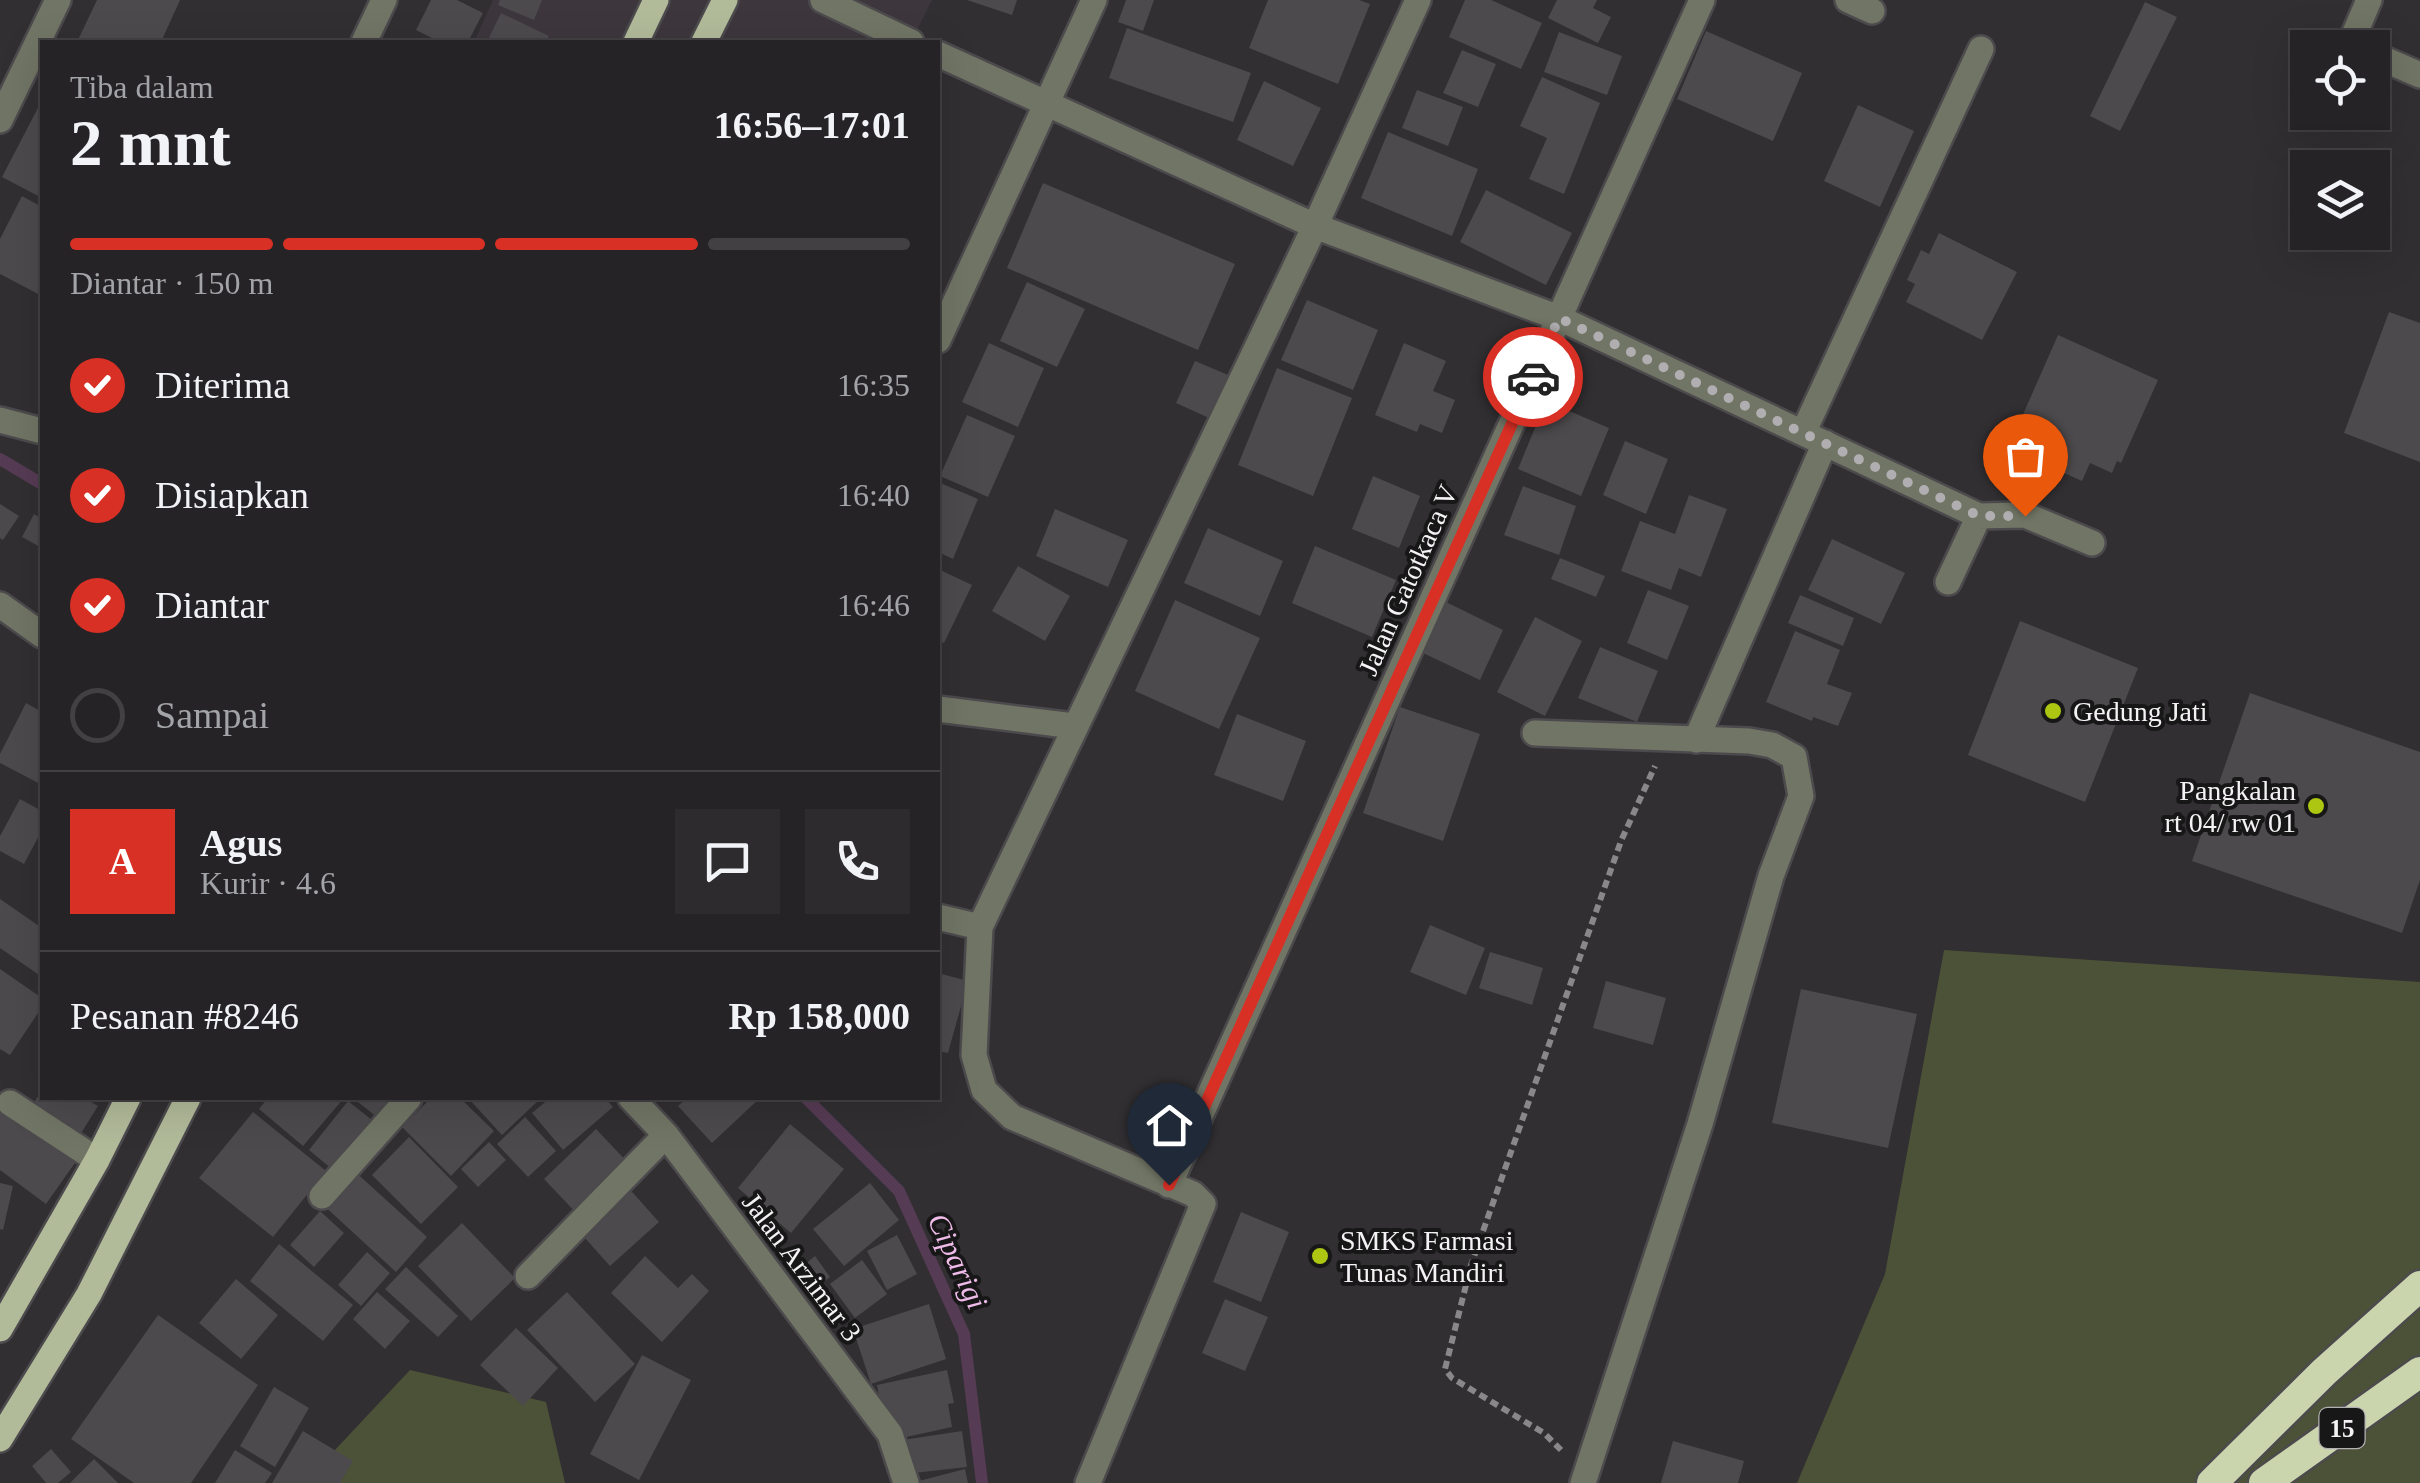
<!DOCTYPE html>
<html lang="id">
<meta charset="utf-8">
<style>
body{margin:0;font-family:"Times New Roman",serif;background:#2d2b2d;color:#f1f3f6;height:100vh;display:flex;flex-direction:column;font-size:38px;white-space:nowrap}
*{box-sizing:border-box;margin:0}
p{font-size:32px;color:#a3a4a7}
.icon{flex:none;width:55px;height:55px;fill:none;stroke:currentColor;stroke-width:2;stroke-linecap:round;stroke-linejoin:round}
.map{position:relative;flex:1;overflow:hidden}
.details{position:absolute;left:40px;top:40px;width:900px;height:1060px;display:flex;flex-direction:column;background:#252325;border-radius:0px;box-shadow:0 10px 40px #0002,0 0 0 2px #424042}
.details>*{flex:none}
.buttons{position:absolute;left:2290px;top:30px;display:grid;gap:20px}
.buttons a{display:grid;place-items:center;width:100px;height:100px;border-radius:0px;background:#252325;box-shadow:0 10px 40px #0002,0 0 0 2px #424042;font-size:50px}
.pin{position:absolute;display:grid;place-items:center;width:85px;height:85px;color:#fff;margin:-102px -42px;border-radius:50% 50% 50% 0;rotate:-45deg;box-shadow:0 0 10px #0007}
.pin .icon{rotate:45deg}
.courier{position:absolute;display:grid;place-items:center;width:100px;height:100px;margin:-50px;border:8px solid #d93025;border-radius:50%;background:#fff;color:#222;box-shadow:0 2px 12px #0007}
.headline em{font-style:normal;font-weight:700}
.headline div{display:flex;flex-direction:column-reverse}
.headline{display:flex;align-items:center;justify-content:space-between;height:170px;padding:0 30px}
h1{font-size:65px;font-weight:700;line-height:75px}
.bar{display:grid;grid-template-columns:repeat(4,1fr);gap:15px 10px;align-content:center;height:120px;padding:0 30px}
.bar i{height:12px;border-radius:8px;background:#424042}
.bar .current{background:#d93025}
.bar p{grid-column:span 4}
.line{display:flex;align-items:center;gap:25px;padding:0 30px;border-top:2px solid #424042}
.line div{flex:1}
.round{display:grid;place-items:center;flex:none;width:105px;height:105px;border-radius:0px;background:#2d2b2d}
ol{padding:0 30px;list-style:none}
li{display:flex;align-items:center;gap:30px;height:110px}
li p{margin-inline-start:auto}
li .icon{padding:10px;border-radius:50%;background:#d93025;color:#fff;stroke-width:4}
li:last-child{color:#a3a4a7}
li i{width:55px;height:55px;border:5px solid #424042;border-radius:50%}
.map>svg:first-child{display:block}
.built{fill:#3d363c}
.green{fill:#4c5237}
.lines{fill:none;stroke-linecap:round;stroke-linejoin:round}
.stream{stroke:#563b54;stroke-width:12}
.building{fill:#4c4a4c}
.minor-casing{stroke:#4c4a4c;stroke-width:30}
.major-casing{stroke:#4c4a4c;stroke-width:30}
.highway-casing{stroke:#4c4a4c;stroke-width:35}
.path{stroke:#898789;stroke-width:6;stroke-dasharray:8 5;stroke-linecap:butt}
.minor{stroke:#717565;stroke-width:25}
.major{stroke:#b1ba99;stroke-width:25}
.highway{stroke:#cbd5ad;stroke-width:30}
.done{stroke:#b0aeb0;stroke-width:10;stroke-dasharray:0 18}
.route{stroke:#d93025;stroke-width:12}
.poi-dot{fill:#acc612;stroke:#181718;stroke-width:4}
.labels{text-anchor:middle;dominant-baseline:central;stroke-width:8;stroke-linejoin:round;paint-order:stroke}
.shield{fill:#181718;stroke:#b2b0b2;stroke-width:2.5}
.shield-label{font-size:25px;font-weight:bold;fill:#f4f2f4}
.street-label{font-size:28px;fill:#f4f2f4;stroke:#181718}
.poi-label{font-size:28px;fill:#f4f2f4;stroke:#181718;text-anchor:start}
.water-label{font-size:30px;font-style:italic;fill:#efbcea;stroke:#181718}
</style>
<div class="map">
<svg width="2420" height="1483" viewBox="0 0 2420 1483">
<rect width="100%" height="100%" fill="#312f31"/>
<path class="built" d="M493,0H932L911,42H474Z"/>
<path class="green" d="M1944,950L2420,982V1483H1797L1885,1274Z
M410,1370L546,1402L565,1483H304Z"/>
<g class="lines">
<path class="stream" d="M0,459L42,484
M806,1098L899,1191L964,1334L982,1483"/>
</g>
<path class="building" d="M97,0H180L161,42H77Z
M431,0H457L483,13L468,42H440L416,30Z
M500,0H542L534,20L498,5Z
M967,0H1017L1012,15Z
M1126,0H1154L1143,31L1118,22Z
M1268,0H1359L1370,4L1338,84L1249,48Z
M1465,0H1491L1542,23L1521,69L1449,37Z
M1557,0H1597L1593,8L1611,17L1598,43L1548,18Z
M2145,2L2177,17L2120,131L2090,116Z
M501,13L549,36L546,42H487Z
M1127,28L1251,73L1233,122L1109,78Z
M1706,31L1802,73L1773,141L1677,99Z
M1559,32L1622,56L1607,95L1544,72Z
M1462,50L1496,64L1478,107L1443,93Z
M1542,77L1600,103L1564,194L1529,179L1547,138L1520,126Z
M1264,81L1321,108L1293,166L1237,140Z
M1417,90L1463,107L1448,146L1402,128Z
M42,100V198L2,177Z
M1858,105L1914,131L1880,207L1824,181Z
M1388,132L1478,169L1452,236L1361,198Z
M1043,183L1235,264L1198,350L1007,268Z
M1486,190L1572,233L1546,285L1460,242Z
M22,196L42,207V296L0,274V239Z
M1939,233L2017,272L1982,340L1906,302L1915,284L1907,280L1921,250L1929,254Z
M1027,282L1085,309L1057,367L1000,341Z
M1307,300L1378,330L1353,390L1281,360Z
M2389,312L2420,323V462L2344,433Z
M2058,335L2158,380L2121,463L2117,461L2112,473L2090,463L2082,481L2019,453L2032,423L2021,419Z
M989,343L1044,368L1018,427L962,402Z
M1404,343L1446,361L1433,391L1455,400L1442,433L1420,424L1417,432L1375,415Z
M1195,361L1228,375L1209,418L1176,403Z
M1277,368L1352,398L1313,496L1238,465Z
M1546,401L1609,428L1581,496L1518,469Z
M967,415L1015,436L988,497L940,476Z
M1625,441L1668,459L1646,514L1603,495Z
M1373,476L1420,496L1399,548L1352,529Z
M938,482L978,499L953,559L938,552Z
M1523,486L1576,506L1559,555L1504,535Z
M1689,495L1727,509L1701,577L1679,568L1671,590L1621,571L1640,521L1675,534Z
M0,504L19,516L3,540L0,538Z
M1055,509L1128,540L1108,587L1036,556Z
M34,514L42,519V548L22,537Z
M1208,528L1283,561L1260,616L1184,583Z
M1832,539L1905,573L1881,624L1808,590Z
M1315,546L1396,580L1372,637L1292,603Z
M1560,558L1605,576L1596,597L1551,579Z
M1018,566L1070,596L1045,641L992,611Z
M938,569L972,585L944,643L938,640Z
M1648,590L1689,606L1667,660L1627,643Z
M1800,595L1854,618L1843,646L1788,623Z
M1175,600L1260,638L1219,729L1135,691Z
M1446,602L1503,630L1480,680L1423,653Z
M1535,617L1582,641L1545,716L1497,692Z
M2020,621L2138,668L2085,802L1968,755Z
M1795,631L1840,650L1827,684L1852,693L1838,726L1813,717L1812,721L1766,702Z
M1600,647L1658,671L1637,722L1578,698Z
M2250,693L2420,752V880L2402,933L2192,861Z
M26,703L42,712V785L0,763V754Z
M1400,707L1480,734L1443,841L1363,813Z
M1237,714L1306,741L1283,801L1214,775Z
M20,799L42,811V830L24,864L0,851V836Z
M0,899L42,928V977L0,948Z
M1430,925L1485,948L1466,995L1410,972Z
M1490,952L1543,968L1532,1005L1479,988Z
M0,969L42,998V1007L10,1055L0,1049Z
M938,973L968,981L948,1053L938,1051Z
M1606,981L1666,998L1653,1045L1593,1028Z
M1801,989L1917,1014L1888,1148L1772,1123Z
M42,1090V1098H84L98,1106L80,1135L32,1106Z
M268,1098H344L303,1146L259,1109Z
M353,1098H403L383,1122Z
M431,1098H460L494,1131L451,1176L402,1127Z
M468,1098H537L539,1100L502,1135Z
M550,1098H605L613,1107L563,1150L532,1113Z
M687,1098H760L712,1143L678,1106Z
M348,1101L377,1124L338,1174L309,1150Z
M0,1105L77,1160L46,1204L0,1170Z
M253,1112L326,1171L273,1237L199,1178Z
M525,1117L556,1151L528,1177L497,1144Z
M790,1124L844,1169L791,1233L738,1188Z
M596,1129L632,1167L580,1217L544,1179Z
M409,1137L458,1187L421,1224L372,1175Z
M489,1142L506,1160L478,1187L461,1169Z
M351,1168L427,1237L396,1272L320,1202Z
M0,1183L13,1186L3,1230L0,1229Z
M870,1183L899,1220L844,1266L813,1229Z
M625,1184L659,1222L610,1266L576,1228Z
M320,1211L344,1233L314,1267L290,1245Z
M1241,1212L1289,1232L1261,1302L1213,1282Z
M462,1223L515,1278L471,1321L418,1266Z
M897,1235L917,1274L887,1290L867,1251Z
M279,1244L353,1305L323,1341L250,1281Z
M367,1252L390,1273L361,1306L338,1285Z
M645,1256L678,1288L692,1274L709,1291L662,1342L611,1293Z
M815,1256L830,1277L808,1294L793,1274Z
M862,1260L887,1294L855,1318L830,1284Z
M406,1267L458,1316L438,1337L385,1289Z
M236,1279L278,1315L241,1359L199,1323Z
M377,1292L410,1321L385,1349L353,1319Z
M567,1292L635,1364L595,1402L527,1330Z
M1225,1299L1268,1317L1245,1371L1202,1353Z
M929,1304L946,1359L871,1384L853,1329Z
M158,1315L258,1385L191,1483H134L71,1439Z
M516,1328L558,1368L523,1406L480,1365Z
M642,1355L691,1380L639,1480L590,1454Z
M947,1370L954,1403L948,1404L952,1427L897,1439L893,1415L883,1417L877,1385Z
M274,1387L309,1408L275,1467L240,1446Z
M303,1431L353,1461L340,1483H272Z
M962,1431L967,1467L905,1474L896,1441Z
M1673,1441L1744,1461L1738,1483H1661Z
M51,1449L71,1472L58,1483H46L32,1466Z
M235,1450L272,1473L265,1483H215Z
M94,1459L118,1483H70Z
M965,1469L968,1483H915V1482Z"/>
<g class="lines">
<defs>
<path id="minor" d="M823,0L911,42
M1848,0L1872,11
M364,42L384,0
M2359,48L2354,35L2369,0
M938,54L1315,226L1559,318L1979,516L2025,515L2092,543
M2372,54L2420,75
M0,120L58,0
M938,340L1094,0
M0,420L42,431
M1803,433L1981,49
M1948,582L1979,516
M0,605L42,635
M938,709L1074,726
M1535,733L1749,741L1772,745L1794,757L1801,796L1771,876L1700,1124L1583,1483
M1696,740L1825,443
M938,917L980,927
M631,1098L666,1135L890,1434L906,1483
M10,1103L97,1160
M1169,1185L1702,0
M322,1196L409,1098
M528,1276L666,1135
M1088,1483L1203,1204L1193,1194L1012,1117L984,1090L974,1055L980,927L1315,226L1418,0"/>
<path id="major" d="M636,42L656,0
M704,42L725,0
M0,1329L97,1160L128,1098
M0,1439L89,1294L188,1098"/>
<path id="highway" d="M2212,1483L2324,1372L2420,1286
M2264,1483L2420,1372"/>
</defs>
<use href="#minor" class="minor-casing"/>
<use href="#major" class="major-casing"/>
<use href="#highway" class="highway-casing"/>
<path class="path" d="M1561,1450L1544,1433L1452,1378L1445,1369L1471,1265L1621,841L1655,766"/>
<use href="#minor" class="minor"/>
<use href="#major" class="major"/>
<use href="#highway" class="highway"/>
</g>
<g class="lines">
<path class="done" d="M1533,377L1559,318L1979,516H2025"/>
<path class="route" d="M1169,1185L1533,377"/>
</g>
<g class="poi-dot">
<circle cx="2053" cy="711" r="10"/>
<circle cx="2316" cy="806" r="10"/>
<circle cx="1320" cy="1256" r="10"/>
</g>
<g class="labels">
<rect class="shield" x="2319.5" y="1408" width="45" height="40" rx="8"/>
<g class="shield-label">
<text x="2342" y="1428">15</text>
</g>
<g class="street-label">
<text transform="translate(1408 580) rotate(-66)">Jalan Gatotkaca V</text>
<text transform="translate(802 1267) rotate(53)">Jalan Arzimar 3</text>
</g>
<g class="poi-label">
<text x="2073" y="711">Gedung Jati</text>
<text x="2296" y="790" text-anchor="end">Pangkalan<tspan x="2296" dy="32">rt 04/ rw 01</tspan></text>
<text x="1340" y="1240">SMKS Farmasi<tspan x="1340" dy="32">Tunas Mandiri</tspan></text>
</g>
<g class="water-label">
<text transform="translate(958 1261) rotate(65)">Ciparigi</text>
</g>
</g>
</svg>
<div class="buttons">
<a><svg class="icon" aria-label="locate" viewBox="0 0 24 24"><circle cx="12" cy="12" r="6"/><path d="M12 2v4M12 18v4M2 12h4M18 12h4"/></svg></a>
<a><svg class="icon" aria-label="layers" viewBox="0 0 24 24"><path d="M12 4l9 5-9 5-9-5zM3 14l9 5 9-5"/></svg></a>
</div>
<div class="pin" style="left:2025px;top:516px;background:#ea580c"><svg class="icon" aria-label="bag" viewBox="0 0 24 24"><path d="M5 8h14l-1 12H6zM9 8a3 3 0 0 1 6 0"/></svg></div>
<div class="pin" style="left:1169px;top:1185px;background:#1f2937"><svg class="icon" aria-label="home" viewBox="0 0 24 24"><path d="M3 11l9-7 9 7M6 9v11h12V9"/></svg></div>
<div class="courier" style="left:1533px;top:377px"><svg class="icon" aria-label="car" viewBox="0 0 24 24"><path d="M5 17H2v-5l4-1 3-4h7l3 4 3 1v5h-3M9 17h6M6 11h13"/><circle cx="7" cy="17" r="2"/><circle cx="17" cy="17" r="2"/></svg></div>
<section class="details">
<div class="headline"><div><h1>2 mnt</h1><p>Tiba dalam</p></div><em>16:56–17:01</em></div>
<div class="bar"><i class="current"></i><i class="current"></i><i class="current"></i><i></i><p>Diantar · 150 m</p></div>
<ol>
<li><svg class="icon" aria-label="check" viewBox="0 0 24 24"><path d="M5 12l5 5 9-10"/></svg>Diterima<p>16:35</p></li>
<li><svg class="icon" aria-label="check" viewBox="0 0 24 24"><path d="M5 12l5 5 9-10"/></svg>Disiapkan<p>16:40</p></li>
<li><svg class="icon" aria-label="check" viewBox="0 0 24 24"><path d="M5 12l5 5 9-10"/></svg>Diantar<p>16:46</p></li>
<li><i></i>Sampai</li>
</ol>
<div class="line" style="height:180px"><b class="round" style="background:#d93025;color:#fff">A</b><div><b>Agus</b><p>Kurir · 4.6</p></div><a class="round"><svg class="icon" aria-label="chat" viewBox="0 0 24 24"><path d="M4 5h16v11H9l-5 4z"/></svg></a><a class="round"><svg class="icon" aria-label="phone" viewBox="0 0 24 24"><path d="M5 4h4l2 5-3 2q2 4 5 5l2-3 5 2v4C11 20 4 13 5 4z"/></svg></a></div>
<div class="line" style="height:130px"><div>Pesanan #8246</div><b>Rp 158,000</b></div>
</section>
</div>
